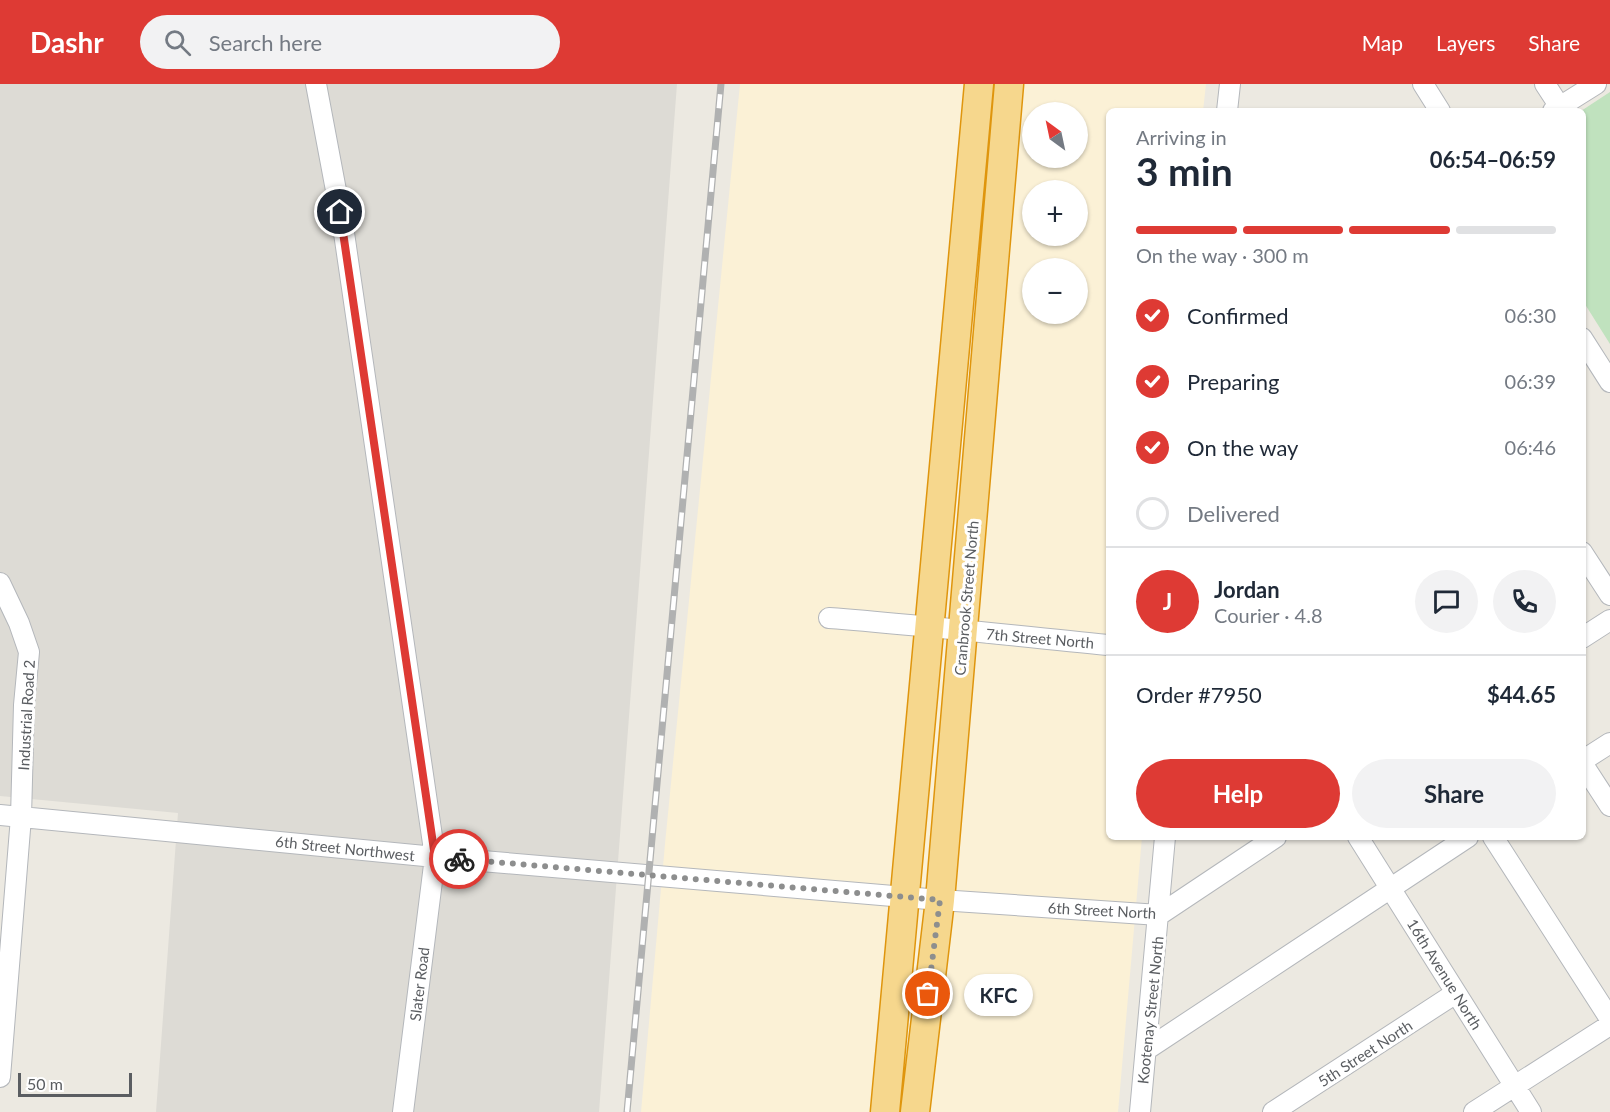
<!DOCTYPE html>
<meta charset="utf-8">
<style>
body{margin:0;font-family:Lato,sans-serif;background:#f2f2f3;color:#1f2937;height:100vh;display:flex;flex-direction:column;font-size:22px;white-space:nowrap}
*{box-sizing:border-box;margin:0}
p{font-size:20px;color:#747a83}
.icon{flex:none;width:33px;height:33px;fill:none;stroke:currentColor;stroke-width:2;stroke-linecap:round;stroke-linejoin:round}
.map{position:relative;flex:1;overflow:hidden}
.details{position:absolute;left:1106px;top:24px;width:480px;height:732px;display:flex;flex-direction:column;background:#fff;border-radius:9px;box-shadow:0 2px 4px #0004}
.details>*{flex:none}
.needle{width:39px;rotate:327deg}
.buttons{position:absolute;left:1022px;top:18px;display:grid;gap:12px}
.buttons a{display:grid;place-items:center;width:66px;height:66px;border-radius:50%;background:#fff;box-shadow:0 2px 4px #0004;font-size:30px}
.scale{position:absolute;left:18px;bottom:15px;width:114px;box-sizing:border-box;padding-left:6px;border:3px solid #5a5d61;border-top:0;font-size:16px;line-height:21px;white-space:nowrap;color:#5a5d61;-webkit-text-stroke:4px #fff;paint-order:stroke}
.pin{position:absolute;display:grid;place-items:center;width:51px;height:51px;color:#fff;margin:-26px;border:3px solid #fff;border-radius:50%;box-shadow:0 2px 6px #0007}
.courier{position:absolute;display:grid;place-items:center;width:60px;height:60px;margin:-30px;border:4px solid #de3a34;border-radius:50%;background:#fff;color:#222;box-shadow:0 2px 8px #0007}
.bubble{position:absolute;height:42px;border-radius:21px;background:#fff;box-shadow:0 2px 4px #0004;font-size:20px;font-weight:700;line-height:42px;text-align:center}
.headline em{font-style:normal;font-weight:700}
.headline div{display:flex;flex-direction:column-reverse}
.headline{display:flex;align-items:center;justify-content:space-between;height:102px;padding:0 30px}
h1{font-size:39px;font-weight:700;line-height:45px}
.bar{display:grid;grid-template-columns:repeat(4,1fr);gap:9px 6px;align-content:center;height:72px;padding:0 30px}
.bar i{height:8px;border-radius:4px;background:#e0e1e3}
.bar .current{background:#de3a34}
.bar p{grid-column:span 4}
.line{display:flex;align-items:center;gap:15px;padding:0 30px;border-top:2px solid #e0e1e3}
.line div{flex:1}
.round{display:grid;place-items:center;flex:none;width:63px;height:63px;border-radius:32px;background:#f2f2f3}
ol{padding:0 30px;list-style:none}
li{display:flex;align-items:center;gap:18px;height:66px}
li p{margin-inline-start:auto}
li .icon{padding:6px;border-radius:50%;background:#de3a34;color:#fff;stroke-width:4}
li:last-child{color:#747a83}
li i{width:33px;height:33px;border:3px solid #e0e1e3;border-radius:50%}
.cta{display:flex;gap:12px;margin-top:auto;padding:12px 30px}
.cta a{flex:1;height:69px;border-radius:36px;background:#de3a34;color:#fff;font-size:24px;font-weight:700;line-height:69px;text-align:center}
.cta a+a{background:#f2f2f3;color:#1f2937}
header{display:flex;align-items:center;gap:36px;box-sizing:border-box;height:84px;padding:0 30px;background:#de3a34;color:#fff}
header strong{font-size:28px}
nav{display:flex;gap:33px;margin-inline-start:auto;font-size:21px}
.search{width:420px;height:54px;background:#f2f2f3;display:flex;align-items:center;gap:15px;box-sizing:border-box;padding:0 21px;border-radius:33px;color:#747a83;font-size:22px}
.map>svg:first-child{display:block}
.commercial{fill:#fbf1d6;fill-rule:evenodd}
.industrial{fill:#dddbd5}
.green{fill:#c0e2be}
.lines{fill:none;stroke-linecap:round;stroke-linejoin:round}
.minor-casing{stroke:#b4b7bb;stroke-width:22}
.highway-casing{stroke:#df950d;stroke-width:31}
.minor{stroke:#fff;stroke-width:20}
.highway{stroke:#f6d78d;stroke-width:28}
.rail-casing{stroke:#b0b1b1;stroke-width:7}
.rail{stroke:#fff;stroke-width:4.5;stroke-dasharray:14;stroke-linecap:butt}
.done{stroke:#8d8e8e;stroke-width:6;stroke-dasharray:0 10.8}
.route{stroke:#de3a34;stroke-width:8}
.labels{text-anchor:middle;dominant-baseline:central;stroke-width:6;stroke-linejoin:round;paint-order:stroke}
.street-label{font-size:15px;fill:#5a5d61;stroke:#fff}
</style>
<header>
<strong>Dashr</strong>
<div class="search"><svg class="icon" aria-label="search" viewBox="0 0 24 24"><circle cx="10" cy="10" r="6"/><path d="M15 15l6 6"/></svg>Search here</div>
<nav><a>Map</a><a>Layers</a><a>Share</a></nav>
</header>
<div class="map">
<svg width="1610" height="1028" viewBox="0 0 1610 1028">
<rect width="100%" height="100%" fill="#ece9e1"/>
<path class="commercial" d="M740,0H1206L1203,27H1108V753H1142L1118,1028H641L665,760ZM1032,28H1077V74H1032ZM1032,106H1077V152H1032ZM1032,184H1077V230H1032Z"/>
<path class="industrial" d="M0,0H677L599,1028H156L178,729L0,712Z"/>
<path class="green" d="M1610,8V260L1583,217L1582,27H1581Z"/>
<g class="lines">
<defs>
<path id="minor" d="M316,0L344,149L435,773L403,1028
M1423,0L1440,27
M1545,0L1560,23
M1227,27L1230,0
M1553,27L1596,0
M1582,254L1610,298
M1582,468L1610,511
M0,499L19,539L29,568L24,621L21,733L0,993
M829,534C922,541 1015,552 1108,561
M1582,554L1610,536
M1582,677L1610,659
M1582,679L1610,722
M0,731L435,773L940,816L1159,831L1276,753
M1358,753L1531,1028
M1493,753L1610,935
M1146,966L1468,753
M1140,1028L1165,753
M1273,1028L1456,909
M1474,1028L1610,941"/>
<path id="highway" d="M885,1028L979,0
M915,1028L940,816L1009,0"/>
</defs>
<use href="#minor" class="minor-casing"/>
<use href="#highway" class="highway-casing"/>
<use href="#minor" class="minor"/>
<use href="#highway" class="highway"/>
<defs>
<path id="rail" d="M627,1028L721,0"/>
</defs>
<use href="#rail" class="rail-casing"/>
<use href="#rail" class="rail"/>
</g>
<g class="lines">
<path class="done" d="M459,775L940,816L928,910"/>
<path class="route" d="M340,128L435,773L459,775"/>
</g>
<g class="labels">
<g class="street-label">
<text transform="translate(966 514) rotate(-85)">Cranbrook Street North</text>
<text transform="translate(1040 554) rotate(5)">7th Street North</text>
<text transform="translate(26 631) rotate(-87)">Industrial Road 2</text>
<text transform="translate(345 764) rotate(6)">6th Street Northwest</text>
<text transform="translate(1102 826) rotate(3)">6th Street North</text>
<text transform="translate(1445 890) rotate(58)">16th Avenue North</text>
<text transform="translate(419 900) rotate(-83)">Slater Road</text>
<text transform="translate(1150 926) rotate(-84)">Kootenay Street North</text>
<text transform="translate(1365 969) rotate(-33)">5th Street North</text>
</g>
</g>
</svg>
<div class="buttons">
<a><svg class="needle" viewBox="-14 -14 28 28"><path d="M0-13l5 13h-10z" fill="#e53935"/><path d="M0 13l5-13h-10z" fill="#747a83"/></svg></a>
<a>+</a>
<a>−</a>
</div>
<div class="scale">50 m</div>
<div class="pin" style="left:928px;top:910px;background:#ea580c"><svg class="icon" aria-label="bag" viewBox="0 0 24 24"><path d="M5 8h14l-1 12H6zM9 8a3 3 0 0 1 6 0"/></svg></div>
<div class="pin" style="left:340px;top:128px;background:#1f2937"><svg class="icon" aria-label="home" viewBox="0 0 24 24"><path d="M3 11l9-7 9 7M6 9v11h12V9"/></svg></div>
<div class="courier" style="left:459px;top:775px"><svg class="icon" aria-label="bike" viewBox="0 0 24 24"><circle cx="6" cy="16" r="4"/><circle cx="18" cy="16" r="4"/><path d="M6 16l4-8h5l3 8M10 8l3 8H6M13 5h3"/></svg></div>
<div class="bubble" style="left:964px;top:890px;width:69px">KFC</div>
<section class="details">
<div class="headline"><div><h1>3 min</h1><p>Arriving in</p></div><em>06:54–06:59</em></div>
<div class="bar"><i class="current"></i><i class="current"></i><i class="current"></i><i></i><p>On the way · 300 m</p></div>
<ol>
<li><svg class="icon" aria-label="check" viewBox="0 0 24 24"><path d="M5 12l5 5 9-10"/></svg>Confirmed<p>06:30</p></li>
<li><svg class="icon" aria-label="check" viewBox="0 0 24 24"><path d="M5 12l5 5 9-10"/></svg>Preparing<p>06:39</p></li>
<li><svg class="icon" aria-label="check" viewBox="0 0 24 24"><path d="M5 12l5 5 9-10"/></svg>On the way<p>06:46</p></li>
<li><i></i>Delivered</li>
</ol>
<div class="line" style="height:108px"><b class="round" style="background:#de3a34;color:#fff">J</b><div><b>Jordan</b><p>Courier · 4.8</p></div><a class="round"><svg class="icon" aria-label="chat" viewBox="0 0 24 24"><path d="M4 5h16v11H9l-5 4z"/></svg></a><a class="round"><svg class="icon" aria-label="phone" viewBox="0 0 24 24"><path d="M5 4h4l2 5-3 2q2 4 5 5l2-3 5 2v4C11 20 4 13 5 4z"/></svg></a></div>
<div class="line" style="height:78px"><div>Order #7950</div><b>$44.65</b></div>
<div class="cta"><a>Help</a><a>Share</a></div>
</section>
</div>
